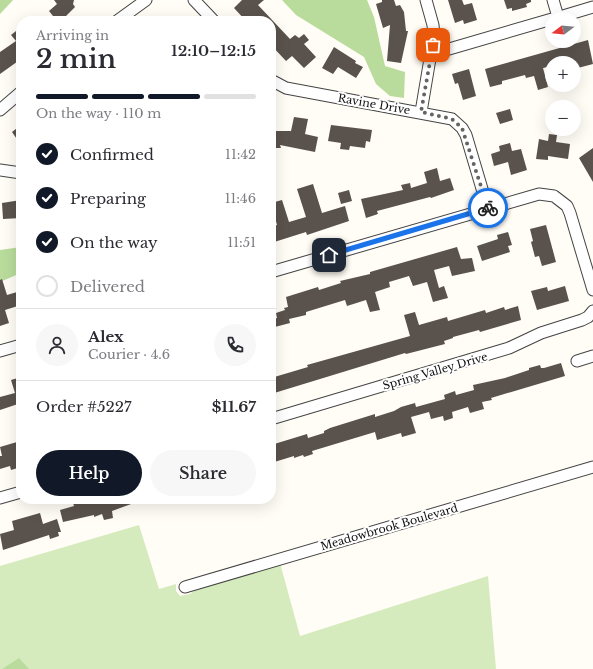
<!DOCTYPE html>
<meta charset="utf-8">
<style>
body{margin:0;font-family:"Libre Baskerville",serif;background:#f7f7f7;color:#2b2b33;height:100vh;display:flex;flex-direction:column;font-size:15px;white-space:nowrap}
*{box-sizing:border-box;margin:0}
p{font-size:13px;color:#7c7c81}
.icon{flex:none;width:22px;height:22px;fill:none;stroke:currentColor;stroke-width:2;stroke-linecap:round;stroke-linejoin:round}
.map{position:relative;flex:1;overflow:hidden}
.sheet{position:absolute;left:16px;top:16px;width:260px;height:488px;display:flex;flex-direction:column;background:#fff;border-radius:16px;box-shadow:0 4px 16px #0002}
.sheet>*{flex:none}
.needle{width:26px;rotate:254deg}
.fabs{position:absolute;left:545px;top:12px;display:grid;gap:8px}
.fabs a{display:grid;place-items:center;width:36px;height:36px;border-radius:50%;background:#fff;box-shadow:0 4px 16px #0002;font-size:20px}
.pin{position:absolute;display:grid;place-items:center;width:34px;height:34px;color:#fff;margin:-17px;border-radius:8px;box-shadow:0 2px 6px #0006}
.courier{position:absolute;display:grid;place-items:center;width:40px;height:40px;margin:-20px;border:3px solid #1a73e8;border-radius:50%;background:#fff;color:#222;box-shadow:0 1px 5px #0007}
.headline em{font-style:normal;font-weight:600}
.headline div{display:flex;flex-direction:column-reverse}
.headline{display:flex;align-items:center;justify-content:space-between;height:68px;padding:0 20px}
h1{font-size:26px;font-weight:600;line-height:30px}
.bar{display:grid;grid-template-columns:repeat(4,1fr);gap:6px 4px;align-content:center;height:48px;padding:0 20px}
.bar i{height:5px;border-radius:3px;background:#e1e1e2}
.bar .current{background:#111827}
.bar p{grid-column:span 4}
.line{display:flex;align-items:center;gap:10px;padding:0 20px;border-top:1px solid #e1e1e2}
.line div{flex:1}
.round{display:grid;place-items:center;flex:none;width:42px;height:42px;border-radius:21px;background:#f7f7f7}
ol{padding:0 20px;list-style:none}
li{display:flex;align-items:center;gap:12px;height:44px}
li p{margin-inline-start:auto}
li .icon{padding:4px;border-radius:50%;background:#111827;color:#fff;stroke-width:4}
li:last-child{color:#7c7c81}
li i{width:22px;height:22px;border:2px solid #e1e1e2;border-radius:50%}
.button{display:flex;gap:8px;margin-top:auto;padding:8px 20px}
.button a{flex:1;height:46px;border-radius:24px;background:#111827;color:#fff;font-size:16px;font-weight:600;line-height:46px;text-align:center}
.button a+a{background:#f7f7f7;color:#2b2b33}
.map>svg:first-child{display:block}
.green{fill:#d5ebbd}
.forest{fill:#b9dc9c}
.building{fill:#5a524d}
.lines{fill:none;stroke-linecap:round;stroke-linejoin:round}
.minor-casing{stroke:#444;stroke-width:13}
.minor{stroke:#fff;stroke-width:11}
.done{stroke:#646461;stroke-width:4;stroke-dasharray:0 7.2}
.route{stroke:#1a73e8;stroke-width:5}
.labels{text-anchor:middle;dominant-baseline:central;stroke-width:4;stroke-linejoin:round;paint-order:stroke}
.street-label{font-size:11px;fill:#111;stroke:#fff}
</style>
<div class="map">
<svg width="593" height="669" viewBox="0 0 593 669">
<rect width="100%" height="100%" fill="#fffdf5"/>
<path class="green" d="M139,525L159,589L176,584V591L180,596L190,594L199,587L280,563L300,636L488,576L496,669H0V566Z"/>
<path class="forest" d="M0,0H13L0,14Z
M282,0H367L374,17L385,66L405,72L404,98L390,96L376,84L364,57L296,15Z
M21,247V273L0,282V250Z
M19,658L29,669H2Z"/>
<path class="building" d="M54,0H74L73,4L75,7L66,16L70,21H57L49,11L57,4Z
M242,0H264L258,5L290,39L295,35L299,38L304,34L309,40L304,44L316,57L304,68L292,56L286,61L271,45V21H246L234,8Z
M382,0H394L396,6L400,5L404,12L406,31H408L401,63L387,61L390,25L383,28L376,4L382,2Z
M448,0H462L464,5L472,3L477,20L464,24L463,20L455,23Z
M504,0H531V2L526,4L527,7L512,11V8L507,9Z
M21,27V59L0,74V52L16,41L11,35Z
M588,40L593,64L574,69V60L562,63H552V66L543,68L548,87L538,90L534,76L526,78L525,75L502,81V84L490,87L485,69Z
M334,47L356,61L355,63L363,67L356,78L338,67L333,74L322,68Z
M469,69L476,96L463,100L458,83L455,84L452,74Z
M510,109L513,120L500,124L496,113Z
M294,117L308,119L305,134L318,137L315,152L280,145L281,148H271V131H291Z
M21,125V145L12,132Z
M331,125L372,130L370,142L366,141L365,148L350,146L349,150L340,149L341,143L328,141Z
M549,134L557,135L556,142L570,144L568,159L548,156V160L536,159L539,139L548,141Z
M510,143L512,151L521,149L527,170L511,175L508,162L494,166L491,154L500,151L499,146Z
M593,148V182L579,158Z
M437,168L440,181L450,178L454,190L431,198L430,197L377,211L378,214L366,218L361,199L403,190L401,185L410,183L411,188L427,183L424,172Z
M313,184L322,213L345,206L349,221L307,235L306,232L271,243V227L277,225L271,203L282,200L289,222L306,217L297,189Z
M349,190L352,201L341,204L338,193Z
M21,200V218L3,219L2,203Z
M546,225L556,262L542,266L539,256L535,257L531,242L533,241L530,229Z
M508,232L512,245L508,246L510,252L482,261L477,246L498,239L497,235Z
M457,247L461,259L472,258L475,271L452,276L449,266L434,270L439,288L444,286L448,298L444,299L433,302L427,282L413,286L409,276L389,282L390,287L375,292L380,310L370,312L366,300L347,306L345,300L306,312V315L289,319L290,323L271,328V320L277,318L276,313L285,310L284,308L288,307L286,297L318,287L319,290L341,283L340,281L370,274V272Z
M2,279L7,295L17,292L21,305L5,310L9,323L0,326V280Z
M565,286L569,301L537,310L531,291L547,287L548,291Z
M518,306L521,320L480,332L479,330L453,337V338L444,341L445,344L406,354L405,353L271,394V378L308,367L307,365L410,336L404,315L415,312L419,325L447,317L448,321L485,310L486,313L504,307L505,310Z
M561,363L565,376L491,398L492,400L482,402L484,409L470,413L468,407L452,412L453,418L444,421L443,416L431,419L429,412L411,417L416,433L402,437L401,433L377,440L375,432L312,451L313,454L304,457L303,455L294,458V456L271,463V445L307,434L308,438L324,433V431L330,428L375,414V417L394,411L401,407L415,403L416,407L445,399L444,395L455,391L456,395L474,390L473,385L505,378L529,370V368L540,365L541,368H544Z
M21,377V406L19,407L18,404L0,410V397L15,393L11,380Z
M17,442L21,456V467L11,470L10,466L0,469V456H2L0,447Z
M90,499H142V500L112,511L113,518L104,520L102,514L94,517V515L63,522L60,510L74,506L73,503Z
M40,513L43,524L57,519L61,532H58L59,536L50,539L49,535L3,550L0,534L14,530L12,521Z"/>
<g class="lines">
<defs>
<path id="minor" d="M194,0L214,21
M553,0L558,17
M553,19L593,7
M117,21L146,0
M432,54L552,19
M271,80L286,88L452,119L462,128L466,135L488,209
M0,110L21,92
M421,112L434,35L433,25L426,0
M0,170L21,173
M271,272L539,194L554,196L567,206L570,213L593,290
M0,351L21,345
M577,361L593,356
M271,419L509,348L541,333L582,320L588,317L593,311
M0,498L21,492
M185,587L593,467"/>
</defs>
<use href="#minor" class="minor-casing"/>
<use href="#minor" class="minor"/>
</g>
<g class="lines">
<path class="done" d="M433,45L421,112L452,119L462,128L488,208"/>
<path class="route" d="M329,255L488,208"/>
</g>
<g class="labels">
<g class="street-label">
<text transform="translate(374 104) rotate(10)">Ravine Drive</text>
<text transform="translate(435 371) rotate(-16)">Spring Valley Drive</text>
<text transform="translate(389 527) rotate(-16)">Meadowbrook Boulevard</text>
</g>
</g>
</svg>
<div class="fabs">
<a><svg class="needle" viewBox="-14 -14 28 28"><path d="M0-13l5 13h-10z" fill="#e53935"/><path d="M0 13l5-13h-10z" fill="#7c7c81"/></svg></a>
<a>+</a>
<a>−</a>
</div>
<div class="pin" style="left:433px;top:45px;background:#ea580c"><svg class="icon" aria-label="bag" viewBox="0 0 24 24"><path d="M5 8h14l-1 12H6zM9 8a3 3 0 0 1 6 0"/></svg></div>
<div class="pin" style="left:329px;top:255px;background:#1f2937"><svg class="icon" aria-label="home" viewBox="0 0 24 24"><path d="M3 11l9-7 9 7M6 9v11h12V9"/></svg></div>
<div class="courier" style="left:488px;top:208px"><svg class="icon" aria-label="bike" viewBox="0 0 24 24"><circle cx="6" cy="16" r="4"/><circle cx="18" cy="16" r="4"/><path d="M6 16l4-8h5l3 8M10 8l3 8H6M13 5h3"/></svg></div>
<section class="sheet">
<div class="headline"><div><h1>2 min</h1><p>Arriving in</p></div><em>12:10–12:15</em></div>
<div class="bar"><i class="current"></i><i class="current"></i><i class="current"></i><i></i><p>On the way · 110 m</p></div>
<ol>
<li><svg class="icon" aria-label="check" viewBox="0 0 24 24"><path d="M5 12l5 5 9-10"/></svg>Confirmed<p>11:42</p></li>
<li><svg class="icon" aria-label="check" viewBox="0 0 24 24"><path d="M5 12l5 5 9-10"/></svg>Preparing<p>11:46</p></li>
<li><svg class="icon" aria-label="check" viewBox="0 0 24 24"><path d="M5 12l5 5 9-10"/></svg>On the way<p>11:51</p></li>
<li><i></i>Delivered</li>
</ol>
<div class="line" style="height:72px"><a class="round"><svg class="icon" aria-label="person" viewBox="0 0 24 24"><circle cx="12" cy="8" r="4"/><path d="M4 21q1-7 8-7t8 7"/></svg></a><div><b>Alex</b><p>Courier · 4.6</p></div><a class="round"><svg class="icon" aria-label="phone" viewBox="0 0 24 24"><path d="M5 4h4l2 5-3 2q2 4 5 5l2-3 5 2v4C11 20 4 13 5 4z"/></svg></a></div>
<div class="line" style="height:52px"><div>Order #5227</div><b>$11.67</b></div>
<div class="button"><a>Help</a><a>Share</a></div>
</section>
</div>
